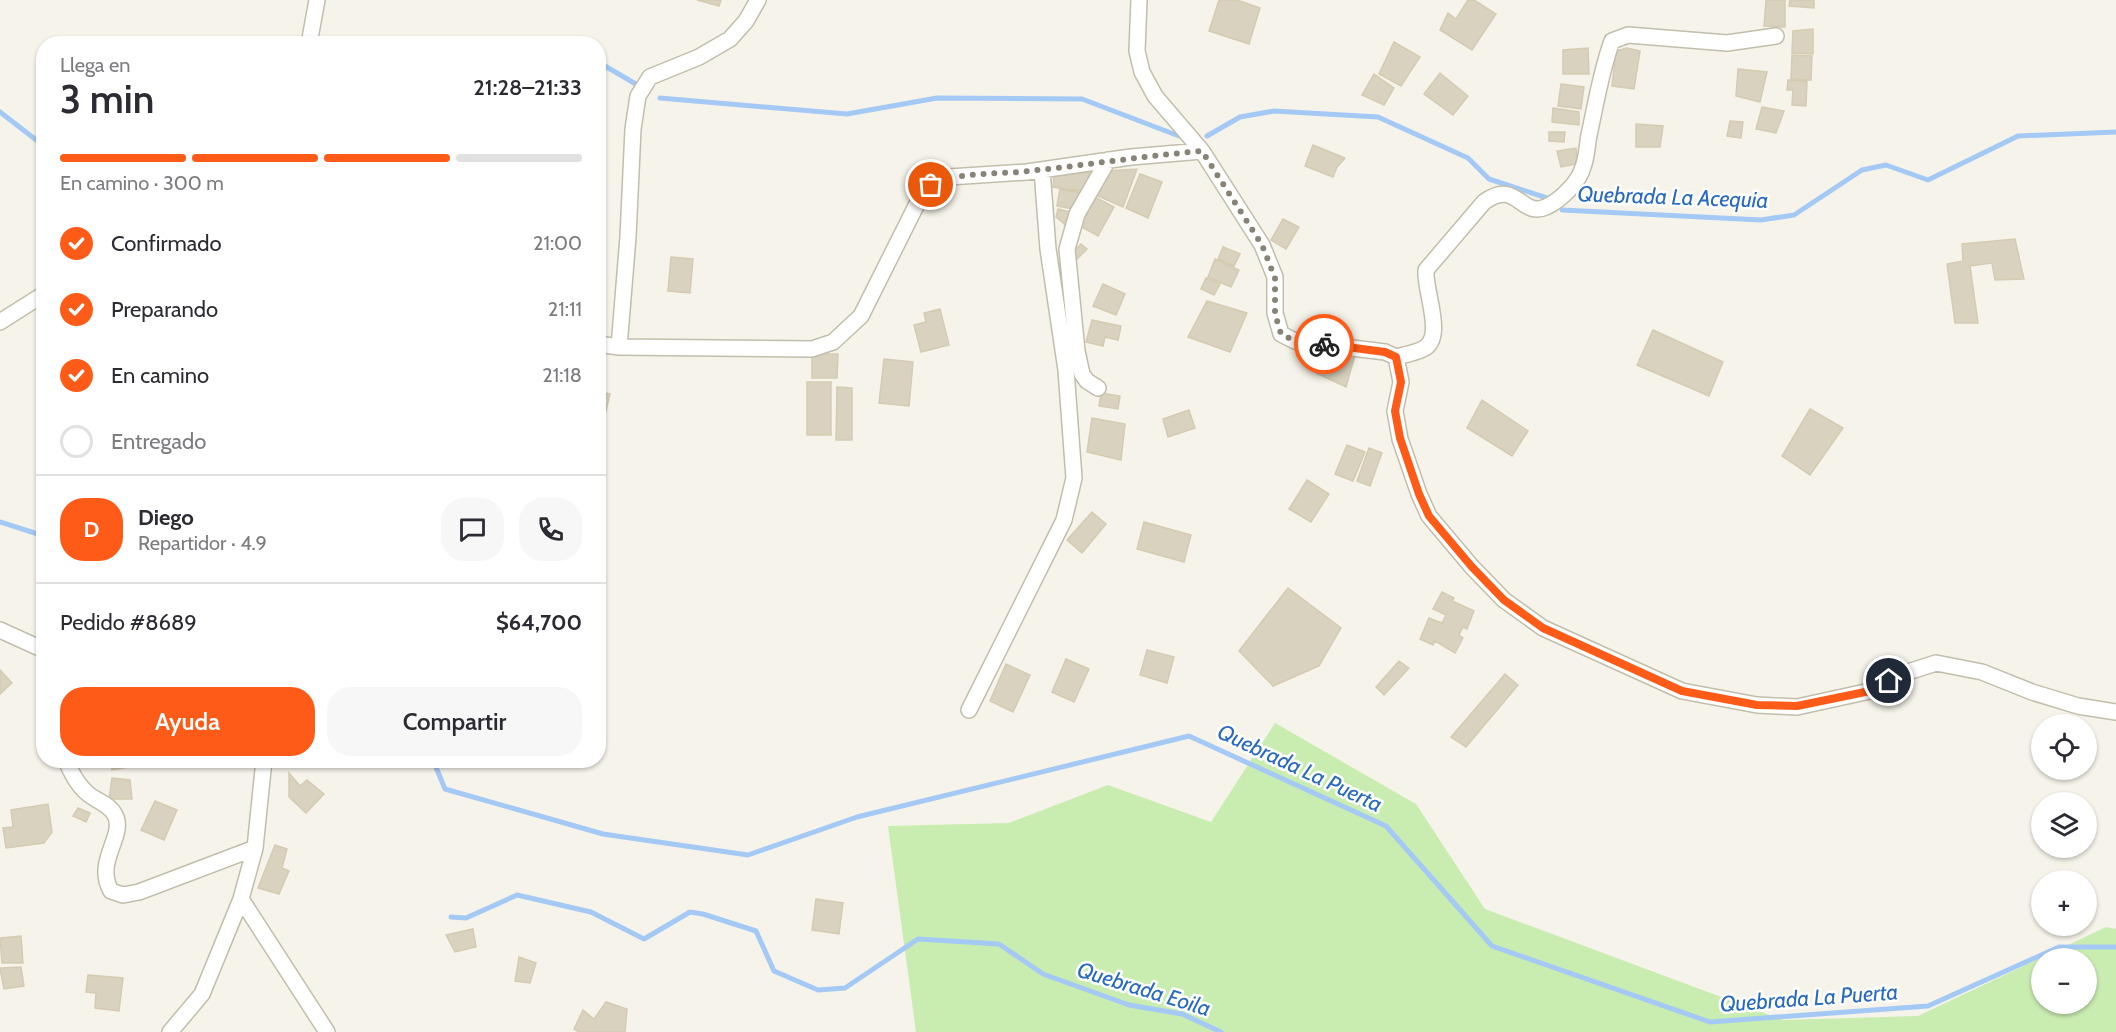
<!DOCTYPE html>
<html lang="es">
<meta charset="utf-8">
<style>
body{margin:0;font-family:Cabin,sans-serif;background:#f7f7f7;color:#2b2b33;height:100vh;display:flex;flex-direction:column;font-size:22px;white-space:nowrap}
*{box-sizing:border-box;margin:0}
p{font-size:20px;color:#7c7c81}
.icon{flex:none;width:33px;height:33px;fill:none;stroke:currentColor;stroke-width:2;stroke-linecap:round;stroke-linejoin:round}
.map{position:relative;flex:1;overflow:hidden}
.panel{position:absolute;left:36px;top:36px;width:570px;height:732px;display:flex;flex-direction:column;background:#fff;border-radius:24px;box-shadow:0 2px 4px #0004}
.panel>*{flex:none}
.buttons{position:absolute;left:2031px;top:714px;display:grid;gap:12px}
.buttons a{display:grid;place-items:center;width:66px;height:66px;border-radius:50%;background:#fff;box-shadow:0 2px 4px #0004;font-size:30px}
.pin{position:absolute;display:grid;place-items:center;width:51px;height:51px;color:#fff;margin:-26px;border:3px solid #fff;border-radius:50%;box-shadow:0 2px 6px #0007}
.courier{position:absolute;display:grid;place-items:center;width:60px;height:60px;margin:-30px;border:4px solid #ff5b18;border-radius:50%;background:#fff;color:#222;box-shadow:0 2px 8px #0007}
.headline em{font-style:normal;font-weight:600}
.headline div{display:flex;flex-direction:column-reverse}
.headline{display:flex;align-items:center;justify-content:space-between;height:102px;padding:0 24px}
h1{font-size:39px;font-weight:600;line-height:45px}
.bar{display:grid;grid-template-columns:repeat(4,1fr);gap:9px 6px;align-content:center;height:72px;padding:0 24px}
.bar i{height:8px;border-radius:4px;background:#e1e1e2}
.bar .current{background:#ff5b18}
.bar p{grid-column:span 4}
.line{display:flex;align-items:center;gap:15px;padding:0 24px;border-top:2px solid #e1e1e2}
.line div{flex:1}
.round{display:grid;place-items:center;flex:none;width:63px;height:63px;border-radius:24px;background:#f7f7f7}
ol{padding:0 24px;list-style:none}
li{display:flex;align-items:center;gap:18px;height:66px}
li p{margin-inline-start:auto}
li .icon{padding:6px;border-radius:50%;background:#ff5b18;color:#fff;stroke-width:4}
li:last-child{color:#7c7c81}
li i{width:33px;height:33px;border:3px solid #e1e1e2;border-radius:50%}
.button{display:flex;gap:12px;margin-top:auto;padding:12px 24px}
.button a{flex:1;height:69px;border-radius:24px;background:#ff5b18;color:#fff;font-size:24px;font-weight:600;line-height:69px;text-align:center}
.button a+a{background:#f7f7f7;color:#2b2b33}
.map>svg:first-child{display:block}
.green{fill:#c9ecb1;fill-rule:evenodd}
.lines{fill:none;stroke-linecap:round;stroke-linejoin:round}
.stream{stroke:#a4c9f5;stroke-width:5}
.building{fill:#d8d2bf;stroke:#d4cbb1;stroke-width:1.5}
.minor-casing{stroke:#c2beac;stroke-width:18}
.minor{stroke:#fff;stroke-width:15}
.done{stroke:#878376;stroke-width:6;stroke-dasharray:0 10.8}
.route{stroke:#ff5b18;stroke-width:8}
.labels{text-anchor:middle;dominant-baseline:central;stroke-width:5;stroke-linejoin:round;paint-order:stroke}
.water-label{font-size:22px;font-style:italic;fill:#286abf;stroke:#fff}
</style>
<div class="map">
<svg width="2116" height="1032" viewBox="0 0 2116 1032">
<rect width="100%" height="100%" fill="#f6f4ea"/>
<path class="green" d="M1275,723L1416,804L1485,909L1783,1020L1918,1016L2106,927L2116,929V1032H916L888,826L1009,823L1108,785L1211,822ZM2042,958H2086V1004H2042Z"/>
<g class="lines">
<path class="stream" d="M598,62L641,87
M660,98L847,114L937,98L1082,99L1179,136
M0,112L44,146
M1207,136L1240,117L1274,111L1378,117L1468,158L1489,179L1553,200
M1562,210L1761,220L1794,215L1862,170L1886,165L1928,180L2018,136L2116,132
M0,522L44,536
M433,760L445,789L603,834L748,855L857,817L1189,736L1386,826L1492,946L1710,1022L1928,1006L2059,947H2116
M451,917L466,918L517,895L591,912L644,939L690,912L703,914L756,931L774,971L818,990L845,988L918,939L999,944L1043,974L1129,1005L1182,1014L1221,1032"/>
</g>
<path class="building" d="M697,0H721L719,6Z
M1219,0H1237L1260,8L1249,44L1209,31Z
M1468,0H1474L1496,14L1472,50L1440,30L1448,13L1456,19Z
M1766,0H1785V27L1764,26Z
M1790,0H1814V8L1789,6Z
M1813,29V54L1792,53L1793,31Z
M1394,42L1420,57L1401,86L1379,74Z
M1588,48L1589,74H1563V50Z
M1627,48L1640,51L1634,89L1612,86L1616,51Z
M1792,55L1812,56L1811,80L1791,79Z
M1738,69L1767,72L1760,102L1736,96Z
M1440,73L1468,96L1453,115L1424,94Z
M1374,74L1394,88L1384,105L1362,95Z
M1788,80L1807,81L1806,106L1792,105L1793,90H1787Z
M1561,84L1584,87L1581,109L1558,106Z
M1762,107L1784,111L1776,133L1756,129Z
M1553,108L1579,112V125L1552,122Z
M1730,121L1743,122L1741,138L1727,136Z
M1636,124L1663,126L1660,147H1636Z
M1549,132H1565L1564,142L1549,141Z
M1313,145L1345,158L1337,167L1333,177L1305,166Z
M1576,148L1577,164L1561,167L1557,151Z
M1137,169L1123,207L1096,195L1107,171Z
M1093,172L1086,192L1053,187L1054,174Z
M1140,174L1162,182L1148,218L1126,208Z
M1060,189L1086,194L1077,210L1057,206Z
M1093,196L1114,207L1098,236L1078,225Z
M1058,209L1075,213L1068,227L1056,217Z
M1283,219L1299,227L1286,249L1271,240Z
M2015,239L2024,279L1995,280L1992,263L1970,266L1978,323H1955L1947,264L1963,261L1962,244Z
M1081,244L1087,249L1076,260L1071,255Z
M1223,247L1240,254L1234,266L1218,259Z
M671,257L693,259L690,293L668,291Z
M1215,259L1239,270L1231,287L1208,277Z
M1206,278L1220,284L1214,295L1201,289Z
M1103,284L1125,294L1116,315L1093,306Z
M1207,301L1247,313L1230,352L1188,337Z
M940,309L949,345L921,352L914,325L926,322L924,313Z
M1092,320L1121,326L1118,340L1105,337L1103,346L1086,342Z
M1653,330L1723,362L1709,396L1637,365Z
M1320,352L1355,355L1346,387L1316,373Z
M812,354H838L837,378H812Z
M884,359L913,362L909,406L879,403Z
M807,382H831V435H807Z
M837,387L852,388V440H836Z
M598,391L610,394L604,419L598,418Z
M1101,393L1120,396L1118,409L1099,406Z
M1482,400L1528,431L1512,456L1467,428Z
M1810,409L1843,428L1810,475L1782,456Z
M1189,410L1195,428L1168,437L1163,419Z
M1092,418L1125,424L1121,460L1087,452Z
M1347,445L1365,452L1353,481L1335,474Z
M1369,448L1382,453L1370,486L1357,481Z
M1307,480L1329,494L1311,522L1289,509Z
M1092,512L1106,524L1082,553L1067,540Z
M1144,522L1191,535L1184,562L1137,549Z
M1288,588L1341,628L1319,666L1273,686L1239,651Z
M1442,592L1454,598L1452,601L1474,611L1467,629L1463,627L1459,635L1463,638L1455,653L1435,641L1433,645L1420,639L1429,618L1442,623L1446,615L1433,609Z
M1147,650L1174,657L1167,683L1140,675Z
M1066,659L1089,669L1074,702L1052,692Z
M1399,661L1409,668L1384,695L1376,687Z
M1006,664L1030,675L1013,712L990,701Z
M0,670L12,683L0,694Z
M1505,674L1518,685L1466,747L1451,737Z
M110,760H134L135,766L112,770Z
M289,773L300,786L307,780L324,794L306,813L289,797Z
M112,778L130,780L132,799H109Z
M155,801L177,810L164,840L141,830Z
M48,804L52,832L44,843L6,848L3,828L13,827L11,810Z
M78,808L90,813L86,822L73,816Z
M275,845L287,849L282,868L289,871L279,894L258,888Z
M816,899L843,903L839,934L812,930Z
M473,929L476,947L455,952L446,935Z
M21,936L23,963H2L0,938Z
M519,957L536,963L530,983L515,981Z
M21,967L24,986L4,989L0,968Z
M88,975L123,978L119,1011L95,1008L96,993L86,992Z
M606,1002L627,1009L625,1032H579L574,1029L583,1010L594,1019Z"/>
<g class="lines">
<defs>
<path id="minor" d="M1139,0L1137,51L1142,72L1155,96L1202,151L1262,245L1275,277V313L1281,334L1295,341L1385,352L1396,357L1401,382L1395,411L1400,439L1419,494L1429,516L1472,567L1504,600L1543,628L1682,691L1757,705L1797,707L1870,691L1908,672L1936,663L1982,672L2032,692L2078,706L2116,712
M309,44L317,0
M0,322L44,294
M598,344L619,347L812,349L833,342L861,316L920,198L931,185L949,177L1027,172L1131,157L1202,151
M619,347L628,237L633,129L638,96L650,77L699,57L730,39L746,21L758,0
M1396,357C1404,355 1415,353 1423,349C1446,338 1424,291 1426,270L1484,202C1517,178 1520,218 1546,207C1561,200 1579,182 1583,167C1587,157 1587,145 1589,135C1596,103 1601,71 1612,41L1628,35L1727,43L1776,36
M1098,388L1087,381L1082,374L1077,351L1067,249L1077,214L1108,160
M0,630L44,650
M969,710L1064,520L1074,478L1066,370L1048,249L1042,170
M66,760C70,771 78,785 86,792C95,801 109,803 115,815C126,836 94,861 111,891L123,895L139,892L255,848
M241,899L327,1032
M170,1032L202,994L241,899L255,848L264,760"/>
</defs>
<use href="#minor" class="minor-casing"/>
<use href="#minor" class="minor"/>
</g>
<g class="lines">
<path class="done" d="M931,185C961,171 996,175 1029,171C1087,165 1144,156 1202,151L1262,245L1275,278V314L1281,334L1295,341L1324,344"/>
<path class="route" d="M1324,344L1385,352L1396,357L1401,382L1395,411L1400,438L1419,494L1429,516L1472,567L1504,600L1543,628L1682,691L1757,705L1797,706L1870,691L1889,681"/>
</g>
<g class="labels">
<g class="water-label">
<text transform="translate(1673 197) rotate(2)">Quebrada La Acequia</text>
<text transform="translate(1300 768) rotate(25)">Quebrada La Puerta</text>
<text transform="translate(1144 989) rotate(17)">Quebrada Eoila</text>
<text transform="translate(1809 998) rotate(-4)">Quebrada La Puerta</text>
</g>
</g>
</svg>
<div class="buttons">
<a><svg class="icon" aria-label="locate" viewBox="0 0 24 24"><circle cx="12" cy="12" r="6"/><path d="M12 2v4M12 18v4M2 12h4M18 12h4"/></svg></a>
<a><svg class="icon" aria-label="layers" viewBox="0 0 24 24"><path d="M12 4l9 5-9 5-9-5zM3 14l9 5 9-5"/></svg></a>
<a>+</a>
<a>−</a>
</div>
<div class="pin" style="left:931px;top:185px;background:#ea580c"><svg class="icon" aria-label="bag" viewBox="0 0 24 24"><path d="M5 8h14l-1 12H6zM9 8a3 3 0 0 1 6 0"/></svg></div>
<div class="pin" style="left:1889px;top:681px;background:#1f2937"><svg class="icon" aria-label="home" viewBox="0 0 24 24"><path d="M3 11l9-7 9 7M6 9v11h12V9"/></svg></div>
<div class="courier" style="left:1324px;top:344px"><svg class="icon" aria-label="bike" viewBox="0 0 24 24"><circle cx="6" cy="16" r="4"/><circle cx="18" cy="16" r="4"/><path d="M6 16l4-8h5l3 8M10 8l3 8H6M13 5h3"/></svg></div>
<section class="panel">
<div class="headline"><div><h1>3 min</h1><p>Llega en</p></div><em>21:28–21:33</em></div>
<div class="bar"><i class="current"></i><i class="current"></i><i class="current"></i><i></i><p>En camino · 300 m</p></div>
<ol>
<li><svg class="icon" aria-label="check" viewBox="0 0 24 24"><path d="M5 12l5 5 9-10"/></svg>Confirmado<p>21:00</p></li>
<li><svg class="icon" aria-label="check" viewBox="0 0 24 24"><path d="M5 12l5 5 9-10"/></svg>Preparando<p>21:11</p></li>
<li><svg class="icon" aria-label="check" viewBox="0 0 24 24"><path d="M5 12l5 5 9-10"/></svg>En camino<p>21:18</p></li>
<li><i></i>Entregado</li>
</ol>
<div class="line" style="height:108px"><b class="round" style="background:#ff5b18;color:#fff">D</b><div><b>Diego</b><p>Repartidor · 4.9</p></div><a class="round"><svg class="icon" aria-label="chat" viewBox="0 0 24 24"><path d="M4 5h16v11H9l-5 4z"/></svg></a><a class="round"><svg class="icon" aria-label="phone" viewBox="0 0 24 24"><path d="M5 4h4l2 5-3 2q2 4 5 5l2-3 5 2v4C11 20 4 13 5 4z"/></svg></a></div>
<div class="line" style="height:78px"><div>Pedido #8689</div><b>$64,700</b></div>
<div class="button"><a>Ayuda</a><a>Compartir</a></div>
</section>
</div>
